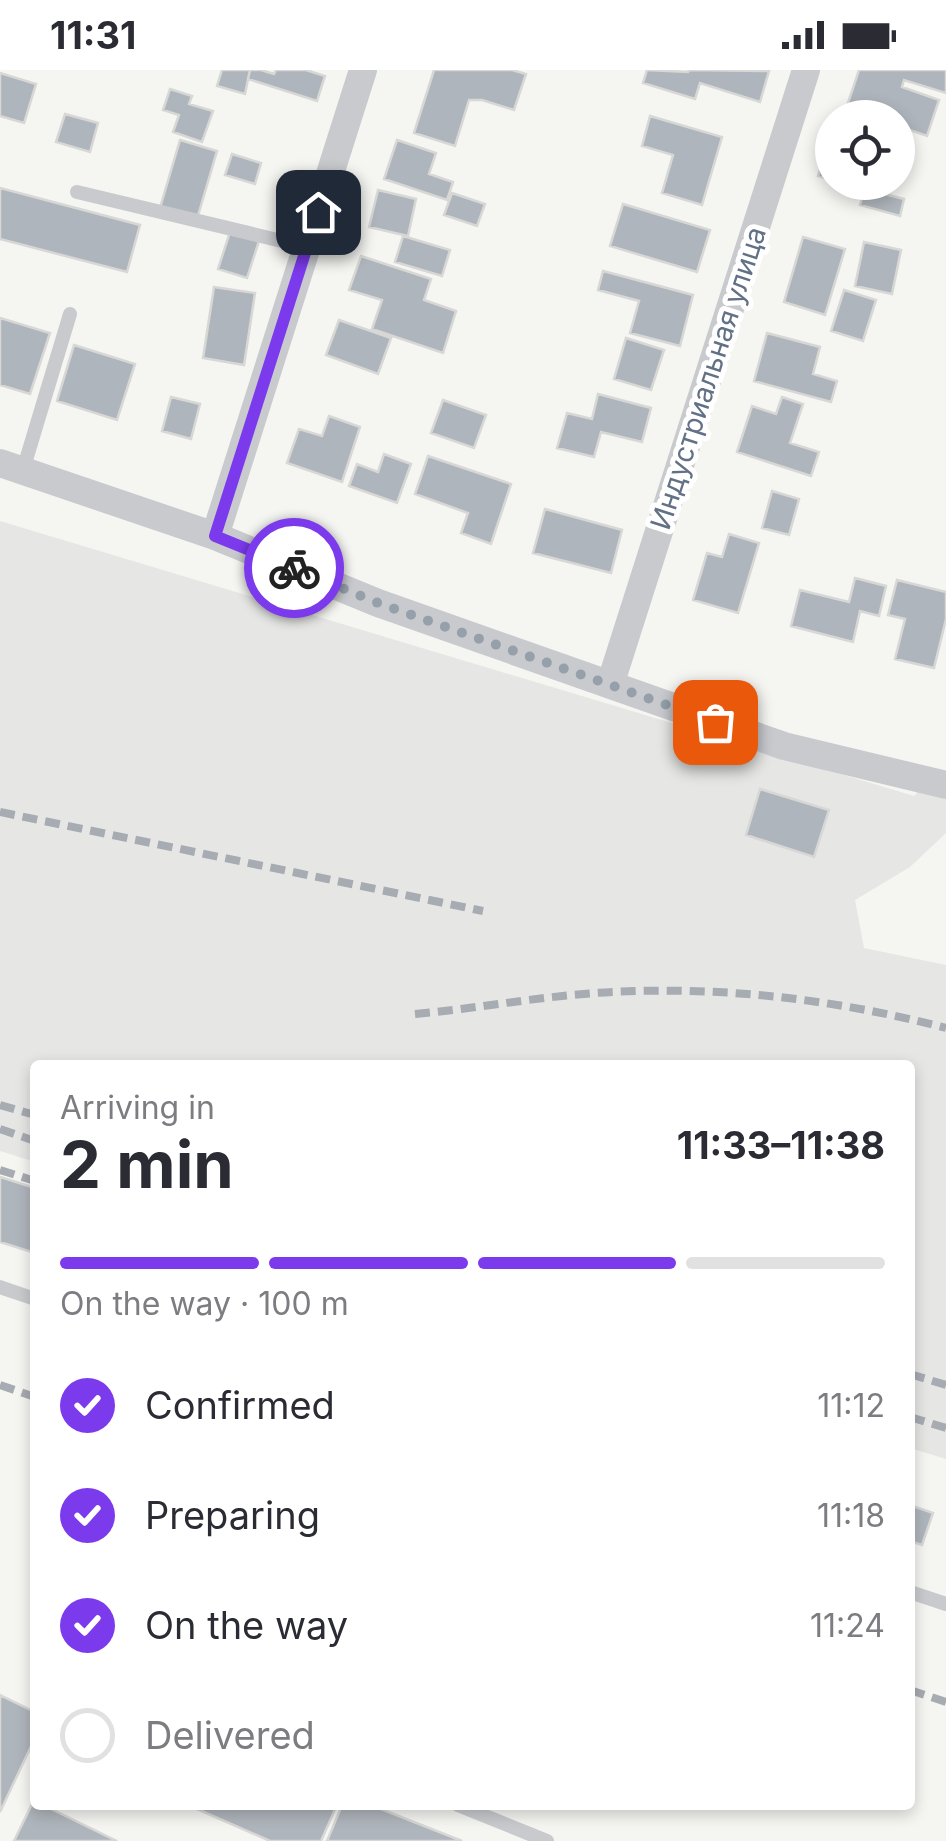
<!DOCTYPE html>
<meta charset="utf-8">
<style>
body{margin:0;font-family:Inter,sans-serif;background:#f2f2f3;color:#2b2b33;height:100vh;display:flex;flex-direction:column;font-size:38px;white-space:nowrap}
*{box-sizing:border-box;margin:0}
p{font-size:32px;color:#7c7c81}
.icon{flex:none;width:55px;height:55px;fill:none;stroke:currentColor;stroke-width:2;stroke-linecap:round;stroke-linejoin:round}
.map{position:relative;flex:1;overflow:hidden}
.panel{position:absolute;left:30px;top:990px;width:885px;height:750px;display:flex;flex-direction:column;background:#fff;border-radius:10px;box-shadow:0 5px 15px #0003}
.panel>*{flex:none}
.fabs{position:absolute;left:815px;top:30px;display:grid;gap:20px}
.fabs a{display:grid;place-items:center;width:100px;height:100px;border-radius:50%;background:#fff;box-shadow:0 5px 15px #0003;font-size:50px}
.pin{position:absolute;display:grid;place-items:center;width:85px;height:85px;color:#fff;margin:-42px;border-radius:20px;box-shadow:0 5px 15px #0006}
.courier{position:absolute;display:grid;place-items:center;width:100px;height:100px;margin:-50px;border:8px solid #7c3aed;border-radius:50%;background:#fff;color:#222;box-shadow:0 2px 12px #0007}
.overview em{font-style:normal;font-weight:700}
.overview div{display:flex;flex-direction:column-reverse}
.overview{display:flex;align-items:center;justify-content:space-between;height:170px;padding:0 30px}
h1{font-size:65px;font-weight:700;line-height:75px}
.bar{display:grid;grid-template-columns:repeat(4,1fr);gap:15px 10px;align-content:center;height:120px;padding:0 30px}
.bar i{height:12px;border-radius:8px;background:#e1e1e2}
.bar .active{background:#7c3aed}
.bar p{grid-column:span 4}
ol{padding:0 30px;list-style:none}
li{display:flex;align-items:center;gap:30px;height:110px}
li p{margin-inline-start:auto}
li .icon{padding:10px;border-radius:50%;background:#7c3aed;color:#fff;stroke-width:4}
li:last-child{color:#7c7c81}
li i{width:55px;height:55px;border:5px solid #e1e1e2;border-radius:50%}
.status{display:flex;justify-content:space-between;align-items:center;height:70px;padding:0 50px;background:#fff;direction:ltr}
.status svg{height:28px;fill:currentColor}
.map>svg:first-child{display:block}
.built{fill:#e6e6e5}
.building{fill:#afb5bc;stroke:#d7d7d5;stroke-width:2.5}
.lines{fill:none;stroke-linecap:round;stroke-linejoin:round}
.service{stroke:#c8cace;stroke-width:14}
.minor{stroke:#c8cace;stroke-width:28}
.rail{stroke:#a7abb2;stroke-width:8;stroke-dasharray:15 8;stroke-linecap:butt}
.done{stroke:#95a0ab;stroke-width:10;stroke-dasharray:0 18}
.route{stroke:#7c3aed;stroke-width:12}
.labels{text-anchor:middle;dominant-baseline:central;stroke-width:10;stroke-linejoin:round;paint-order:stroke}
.street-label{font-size:28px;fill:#627185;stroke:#fff}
</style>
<div class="status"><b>11:31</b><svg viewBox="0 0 49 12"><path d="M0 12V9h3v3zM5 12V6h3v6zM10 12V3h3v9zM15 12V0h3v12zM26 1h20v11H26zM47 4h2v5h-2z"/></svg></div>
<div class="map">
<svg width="946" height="1771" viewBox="0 0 946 1771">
<rect width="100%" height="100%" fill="#f5f6f2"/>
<path class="built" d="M0,451L914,726L924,715L946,721V763L910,797L855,830L864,878L946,895V1389L910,1378V995H35V1092L0,1081Z"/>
<path class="building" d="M222,0H250L245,24L217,16Z
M250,0H261L274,4L276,0H306L325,6L317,31L248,9Z
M434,0H512L526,4L514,40L482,30H469L455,76L414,63Z
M647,0L688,2L689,0L769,1L760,32L700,13L695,29L643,13Z
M859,0H946V23L904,10L902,17L939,30L927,66L898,56V48H872L846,39Z
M0,3L36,14L24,53L0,46Z
M170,19L192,26L189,34L213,41L202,72L173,62L179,45L163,40Z
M65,44L98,53L90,82L56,72Z
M650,46L722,67L702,135L662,123L673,85L642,76Z
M830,65H832V110L818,106Z
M180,70L217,81L197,149L160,138Z
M397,70L436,83L429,104L453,112L447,130L384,109Z
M232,84L261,93L255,114L225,105Z
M840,112H884L881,123L904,129L900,146L860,135L865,119Z
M0,118L140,155L127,202L0,169Z
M378,120L416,129L408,166L369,157Z
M452,123L485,134L477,156L444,145Z
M623,134L710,160L697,202L610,176Z
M230,162L259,171L247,208L218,199Z
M403,166L450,180L442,206L395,192Z
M803,167L845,179L825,245L784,232Z
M864,172L901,180L892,224L855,216Z
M361,186L431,209L424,230L456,241L443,283L372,259L382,230L349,220Z
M603,201L693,225L680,276L630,263L639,231L598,220Z
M214,217L255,223L244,295L203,288Z
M844,220L876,230L863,271L831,261Z
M0,248L50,263L30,324L0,315Z
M339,250L391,268L378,304L326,285Z
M767,263L820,277L813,304L837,311L831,332L754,311Z
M626,268L664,280L651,320L614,309Z
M74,275L135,294L117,350L57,331Z
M598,324L651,338L642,372L601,362L594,387L557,378L567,343L592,349Z
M171,327L200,334L191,369L162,361Z
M782,327L803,334L790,373L819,382L811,406L737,382L752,336L776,344Z
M443,330L486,345L474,378L431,363Z
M329,346L360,357L342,412L287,393L299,359L322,366Z
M384,384L411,394L397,433L349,416L357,394L378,402Z
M428,386L511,414L491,474L461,463L468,443L415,424Z
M772,421L799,429L789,465L762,458Z
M545,439L622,460L611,503L533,483Z
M729,464L759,473L738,543L693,530L707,483L722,487Z
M855,508L886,516L879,546L860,541L853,572L791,556L800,520L849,532Z
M897,510L946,522V549L934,598L895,589L905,549L888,545Z
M760,719L829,740L814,787L746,765Z
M0,1107L35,1118V1183L0,1172Z
M910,1435L933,1443L922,1475L910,1471Z
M0,1625L35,1642V1668L0,1742Z
M34,1730L35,1735H43L117,1771H14Z
M188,1735H337L321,1771H270Z
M342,1735H371L462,1771H327Z"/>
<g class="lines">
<path class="service" d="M77,122L307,177
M23,400L70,244
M0,1217L35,1229
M910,1522L946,1534
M458,1735L547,1771"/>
<path class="minor" d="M0,393L215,466L378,533L784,676L946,715
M215,466L363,0
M610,615L806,0"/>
<path class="rail" d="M0,742L483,841
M415,944C481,938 547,925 613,922C724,916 839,930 946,958
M0,1035L35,1045
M0,1059L35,1071
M0,1100L35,1111
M910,1304L946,1315
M0,1315L35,1327
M910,1347L946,1358
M910,1620L946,1632"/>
</g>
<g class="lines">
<path class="done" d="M294,498L378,533L715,652"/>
<path class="route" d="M294,498L215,466L318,142"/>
</g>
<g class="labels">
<g class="street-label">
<text transform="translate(708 308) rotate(-72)">Индустриальная улица</text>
</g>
</g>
</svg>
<div class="fabs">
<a><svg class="icon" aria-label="locate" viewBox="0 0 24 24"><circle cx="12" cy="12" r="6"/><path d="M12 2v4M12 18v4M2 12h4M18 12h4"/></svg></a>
</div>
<div class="pin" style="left:715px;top:652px;background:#ea580c"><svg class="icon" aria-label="bag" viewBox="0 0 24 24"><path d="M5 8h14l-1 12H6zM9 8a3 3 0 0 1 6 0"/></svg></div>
<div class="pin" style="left:318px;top:142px;background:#1f2937"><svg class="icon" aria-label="home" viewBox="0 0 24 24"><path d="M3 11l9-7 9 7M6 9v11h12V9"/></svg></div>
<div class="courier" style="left:294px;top:498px"><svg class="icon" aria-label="bike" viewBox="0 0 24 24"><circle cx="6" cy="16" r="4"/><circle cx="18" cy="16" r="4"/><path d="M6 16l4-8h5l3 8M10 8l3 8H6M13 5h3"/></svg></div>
<section class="panel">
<div class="overview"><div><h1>2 min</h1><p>Arriving in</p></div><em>11:33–11:38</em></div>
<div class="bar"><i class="active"></i><i class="active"></i><i class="active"></i><i></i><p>On the way · 100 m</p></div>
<ol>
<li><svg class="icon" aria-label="check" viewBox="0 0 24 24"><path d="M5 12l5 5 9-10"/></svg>Confirmed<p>11:12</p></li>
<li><svg class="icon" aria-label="check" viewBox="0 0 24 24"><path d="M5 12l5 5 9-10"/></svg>Preparing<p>11:18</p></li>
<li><svg class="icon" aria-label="check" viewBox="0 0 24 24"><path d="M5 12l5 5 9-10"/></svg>On the way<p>11:24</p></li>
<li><i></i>Delivered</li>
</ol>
</section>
</div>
